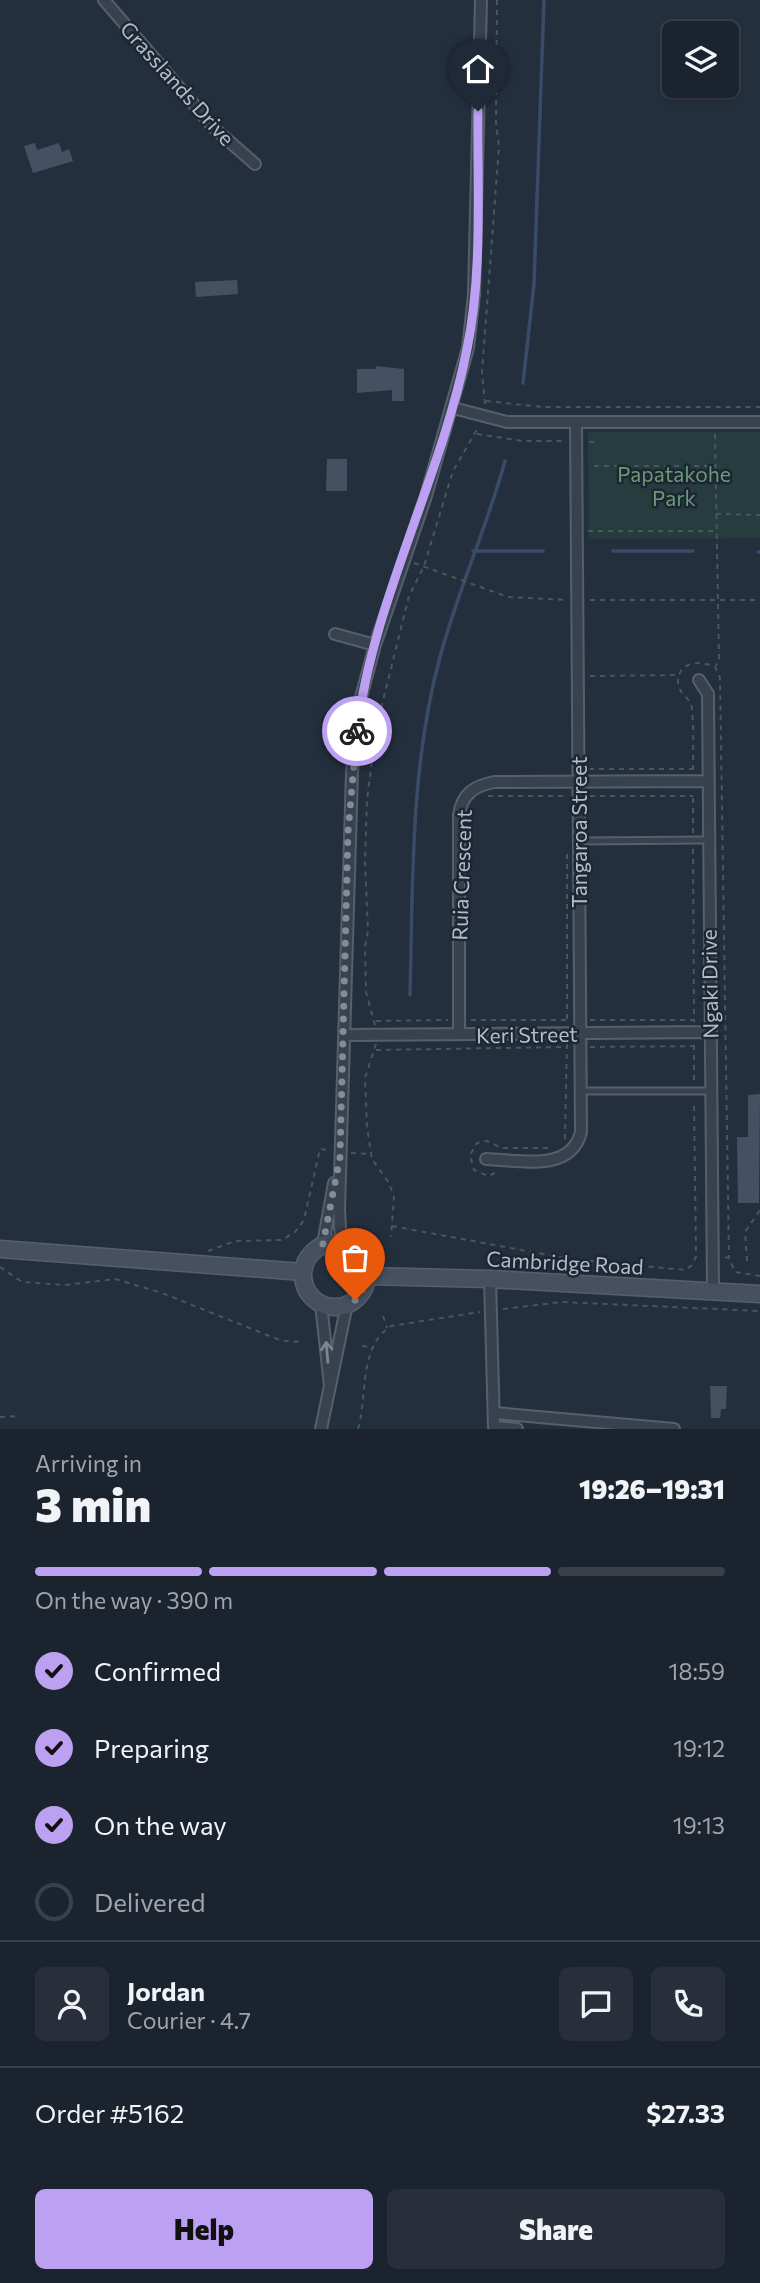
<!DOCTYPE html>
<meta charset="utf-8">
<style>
body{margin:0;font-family:Commissioner,sans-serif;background:#282f3a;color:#f1f3f6;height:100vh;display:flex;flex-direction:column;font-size:26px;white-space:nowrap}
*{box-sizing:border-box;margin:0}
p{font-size:23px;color:#a0a4aa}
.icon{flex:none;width:38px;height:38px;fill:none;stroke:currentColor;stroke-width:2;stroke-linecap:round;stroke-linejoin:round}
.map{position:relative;height:1429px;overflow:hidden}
.sheet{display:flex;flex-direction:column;background:#1b232e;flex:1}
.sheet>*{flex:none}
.tools{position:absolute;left:662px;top:21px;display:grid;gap:14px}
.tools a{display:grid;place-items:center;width:77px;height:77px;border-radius:10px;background:#1b232e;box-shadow:0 2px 5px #0004,0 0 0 2px #39404a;font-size:35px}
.pin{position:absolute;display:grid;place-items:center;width:60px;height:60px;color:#fff;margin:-72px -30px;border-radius:50% 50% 50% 0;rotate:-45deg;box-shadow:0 0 7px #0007}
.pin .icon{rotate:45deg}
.courier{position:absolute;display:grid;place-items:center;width:70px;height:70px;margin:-35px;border:5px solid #bca0f2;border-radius:50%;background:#fff;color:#222;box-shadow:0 2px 9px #0007}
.head em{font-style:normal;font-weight:800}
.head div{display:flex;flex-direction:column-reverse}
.head{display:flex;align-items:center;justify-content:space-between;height:119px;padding:0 35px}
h1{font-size:46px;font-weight:800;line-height:52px}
.bar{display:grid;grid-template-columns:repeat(4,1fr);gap:10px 7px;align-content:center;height:84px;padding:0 35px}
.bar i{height:9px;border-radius:5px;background:#39404a}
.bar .on{background:#bca0f2}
.bar p{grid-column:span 4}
.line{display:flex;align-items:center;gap:18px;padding:0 35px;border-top:2px solid #39404a}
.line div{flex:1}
.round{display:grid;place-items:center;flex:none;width:74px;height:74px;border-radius:10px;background:#282f3a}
ol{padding:0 35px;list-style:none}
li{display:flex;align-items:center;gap:21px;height:77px}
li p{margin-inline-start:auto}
li .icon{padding:7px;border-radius:50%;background:#bca0f2;color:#111;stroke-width:4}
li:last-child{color:#a0a4aa}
li i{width:38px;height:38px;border:4px solid #39404a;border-radius:50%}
.cta{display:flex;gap:14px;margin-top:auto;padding:14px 35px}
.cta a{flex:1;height:80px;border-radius:10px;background:#bca0f2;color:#111;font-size:28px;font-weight:800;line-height:80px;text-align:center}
.cta a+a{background:#282f3a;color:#f1f3f6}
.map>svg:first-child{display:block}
.green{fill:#263c3f}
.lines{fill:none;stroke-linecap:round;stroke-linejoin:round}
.stream{stroke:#394c67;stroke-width:3.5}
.building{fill:#455162}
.service-casing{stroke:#565f6c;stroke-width:9}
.minor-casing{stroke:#565f6c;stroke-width:14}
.secondary-casing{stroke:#565f6c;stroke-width:19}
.path{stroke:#44595c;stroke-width:2;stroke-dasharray:5 5;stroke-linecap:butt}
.service{stroke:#38414e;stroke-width:5}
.minor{stroke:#38414e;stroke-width:10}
.secondary{stroke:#465061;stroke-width:16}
.oneway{stroke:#7c8592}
.done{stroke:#828b98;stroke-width:7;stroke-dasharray:0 12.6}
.route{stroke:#bca0f2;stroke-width:9}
.labels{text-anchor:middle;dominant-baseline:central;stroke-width:5;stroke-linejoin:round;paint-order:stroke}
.street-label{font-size:21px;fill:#b4bcc9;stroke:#1d2633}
.park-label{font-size:21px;fill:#6b9a76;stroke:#1d2633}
</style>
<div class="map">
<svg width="760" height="1429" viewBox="0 0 760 1429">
<rect width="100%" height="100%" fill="#242f3e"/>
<path class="green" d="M588,432H760V538L589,539Z"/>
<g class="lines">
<path class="stream" d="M523,383L534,284L544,0
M473,551H543
M613,551H693
M758,552H760
M410,995C413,882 410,767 440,657C458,590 487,527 505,461"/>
</g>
<path class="building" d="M35,143L37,150L59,143L62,152L69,149L73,161L33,173L24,146Z
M237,280L238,294L196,297L195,282Z
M376,366L404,369V401H392V390L357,393V369H376Z
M327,459H347V491H326Z
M760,1094L759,1203H738L737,1137H748V1095Z
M710,1386H727L726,1409H721L720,1418H711Z"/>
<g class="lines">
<defs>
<path id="service" d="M579,841L708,840
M580,1091H710"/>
<path id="minor" d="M104,0L214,128L255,164
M453,408L507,422H760
M335,634L375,645
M699,680L708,694L713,1291
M459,1034V815C462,794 474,786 494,782L708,781
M345,1035L709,1032
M486,1159C519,1160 571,1173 581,1132L576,423
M323,1244L334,1183
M346,1245L340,1229L339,1209L352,772L360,701L375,645L426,496L468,348L474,295L481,0
M490,1279L494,1427L517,1429
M321,1304L330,1386L347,1304
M495,1413L674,1429
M321,1429L330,1386"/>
<path id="secondary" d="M303 1275a32 32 0 1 1 64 0a32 32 0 1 1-64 0Z
M0,1249L303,1272
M367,1276L490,1279L760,1294"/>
</defs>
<use href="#service" class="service-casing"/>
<use href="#minor" class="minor-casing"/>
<use href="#secondary" class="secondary-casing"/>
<path class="path" d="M486,401L542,407H760
M485,404L482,372L499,146L496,123L497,0
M477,434L523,441H566
M715,434L719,659L716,666
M589,442H596
M594,466H715
M716,514L760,515
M588,531H715
M414,563L508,597L566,600
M590,600H760
M590,676L679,675
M589,769H699
M693,770C693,750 694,730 692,710C692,697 678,695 678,682C678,661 701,660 715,667L720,678L729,1258
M488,796H567
M590,796H693
M693,833V793
M693,849L694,1022
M567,854V1024
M471,1020H567
M590,1020H700
M376,1021L448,1020
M375,1025L366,992L365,947L368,931L365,862L367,800L376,729L409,596L424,566L453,471L479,426
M376,1044L365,1078L367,1127L372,1159L389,1183L394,1197L391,1237
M694,1045V1081
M590,1047L700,1046
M376,1050L567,1047
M565,1139L567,1043
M351,1153L370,1154
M495,1173L488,1176L474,1170L470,1155L477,1143L487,1141L502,1148H548
M392,1226L570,1259L685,1270L691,1266L696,1257L694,1101
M208,1251L235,1241L282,1240L295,1232L304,1220L320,1149L328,1150
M725,1257L729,1258L735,1272L760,1276
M747,1261L745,1232L760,1210
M0,1267L22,1282L65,1285L115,1279L162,1293L282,1341L302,1342
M503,1309L562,1302L760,1311
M383,1316L387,1328
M362,1346L372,1347
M0,1417L18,1416
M358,1429C368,1396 358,1347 391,1326L480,1312"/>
<use href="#service" class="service"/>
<use href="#minor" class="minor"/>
<use href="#secondary" class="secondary"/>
</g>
<defs><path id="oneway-shaft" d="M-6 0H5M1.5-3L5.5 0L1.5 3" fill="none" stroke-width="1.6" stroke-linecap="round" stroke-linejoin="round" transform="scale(1.75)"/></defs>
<use class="oneway" href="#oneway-shaft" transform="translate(327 1352) rotate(-95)"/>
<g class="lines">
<path class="done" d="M355,1300C380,1272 358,1238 323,1244L340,1157L348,832L357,731"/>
<path class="route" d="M357,731C373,600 441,479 467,349C483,272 477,189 478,111"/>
</g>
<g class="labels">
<g class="street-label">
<text transform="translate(178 83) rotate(48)">Grasslands Drive</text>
<text transform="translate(578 832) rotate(-90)">Tangaroa Street</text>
<text transform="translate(461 875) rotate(-88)">Ruia Crescent</text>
<text transform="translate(709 984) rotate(-91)">Ngaki Drive</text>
<text transform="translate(527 1034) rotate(-1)">Keri Street</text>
<text transform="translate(565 1262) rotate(3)">Cambridge Road</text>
</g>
<g class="park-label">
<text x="674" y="473">Papatakohe<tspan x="674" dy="24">Park</tspan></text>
</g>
</g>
</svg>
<div class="tools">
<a><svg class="icon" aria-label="layers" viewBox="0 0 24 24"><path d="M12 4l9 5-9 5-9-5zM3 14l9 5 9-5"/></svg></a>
</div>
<div class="pin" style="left:355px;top:1300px;background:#ea580c"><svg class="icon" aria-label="bag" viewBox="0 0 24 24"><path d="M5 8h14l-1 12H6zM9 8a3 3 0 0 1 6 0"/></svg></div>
<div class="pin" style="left:478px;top:111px;background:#1f2937"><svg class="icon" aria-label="home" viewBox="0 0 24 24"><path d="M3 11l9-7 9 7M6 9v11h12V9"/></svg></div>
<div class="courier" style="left:357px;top:731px"><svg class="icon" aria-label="bike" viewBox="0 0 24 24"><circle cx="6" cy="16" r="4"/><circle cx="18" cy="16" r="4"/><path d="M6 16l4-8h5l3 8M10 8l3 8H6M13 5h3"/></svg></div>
</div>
<section class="sheet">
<div class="head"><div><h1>3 min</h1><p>Arriving in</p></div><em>19:26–19:31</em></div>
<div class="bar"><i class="on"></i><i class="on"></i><i class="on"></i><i></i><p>On the way · 390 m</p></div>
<ol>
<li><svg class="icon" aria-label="check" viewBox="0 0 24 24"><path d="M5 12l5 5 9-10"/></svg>Confirmed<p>18:59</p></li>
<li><svg class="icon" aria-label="check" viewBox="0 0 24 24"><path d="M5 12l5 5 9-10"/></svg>Preparing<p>19:12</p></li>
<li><svg class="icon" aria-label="check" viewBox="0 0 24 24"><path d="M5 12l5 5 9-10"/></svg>On the way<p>19:13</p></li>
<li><i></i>Delivered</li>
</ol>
<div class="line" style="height:126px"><a class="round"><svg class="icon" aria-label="person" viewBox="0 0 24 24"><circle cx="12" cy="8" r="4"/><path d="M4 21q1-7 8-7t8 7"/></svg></a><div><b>Jordan</b><p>Courier · 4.7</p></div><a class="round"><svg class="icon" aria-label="chat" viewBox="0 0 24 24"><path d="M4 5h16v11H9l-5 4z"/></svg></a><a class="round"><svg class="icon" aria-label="phone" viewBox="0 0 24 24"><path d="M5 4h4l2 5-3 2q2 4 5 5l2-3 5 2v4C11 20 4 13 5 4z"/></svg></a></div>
<div class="line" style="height:91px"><div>Order #5162</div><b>$27.33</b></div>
<div class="cta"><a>Help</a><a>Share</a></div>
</section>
